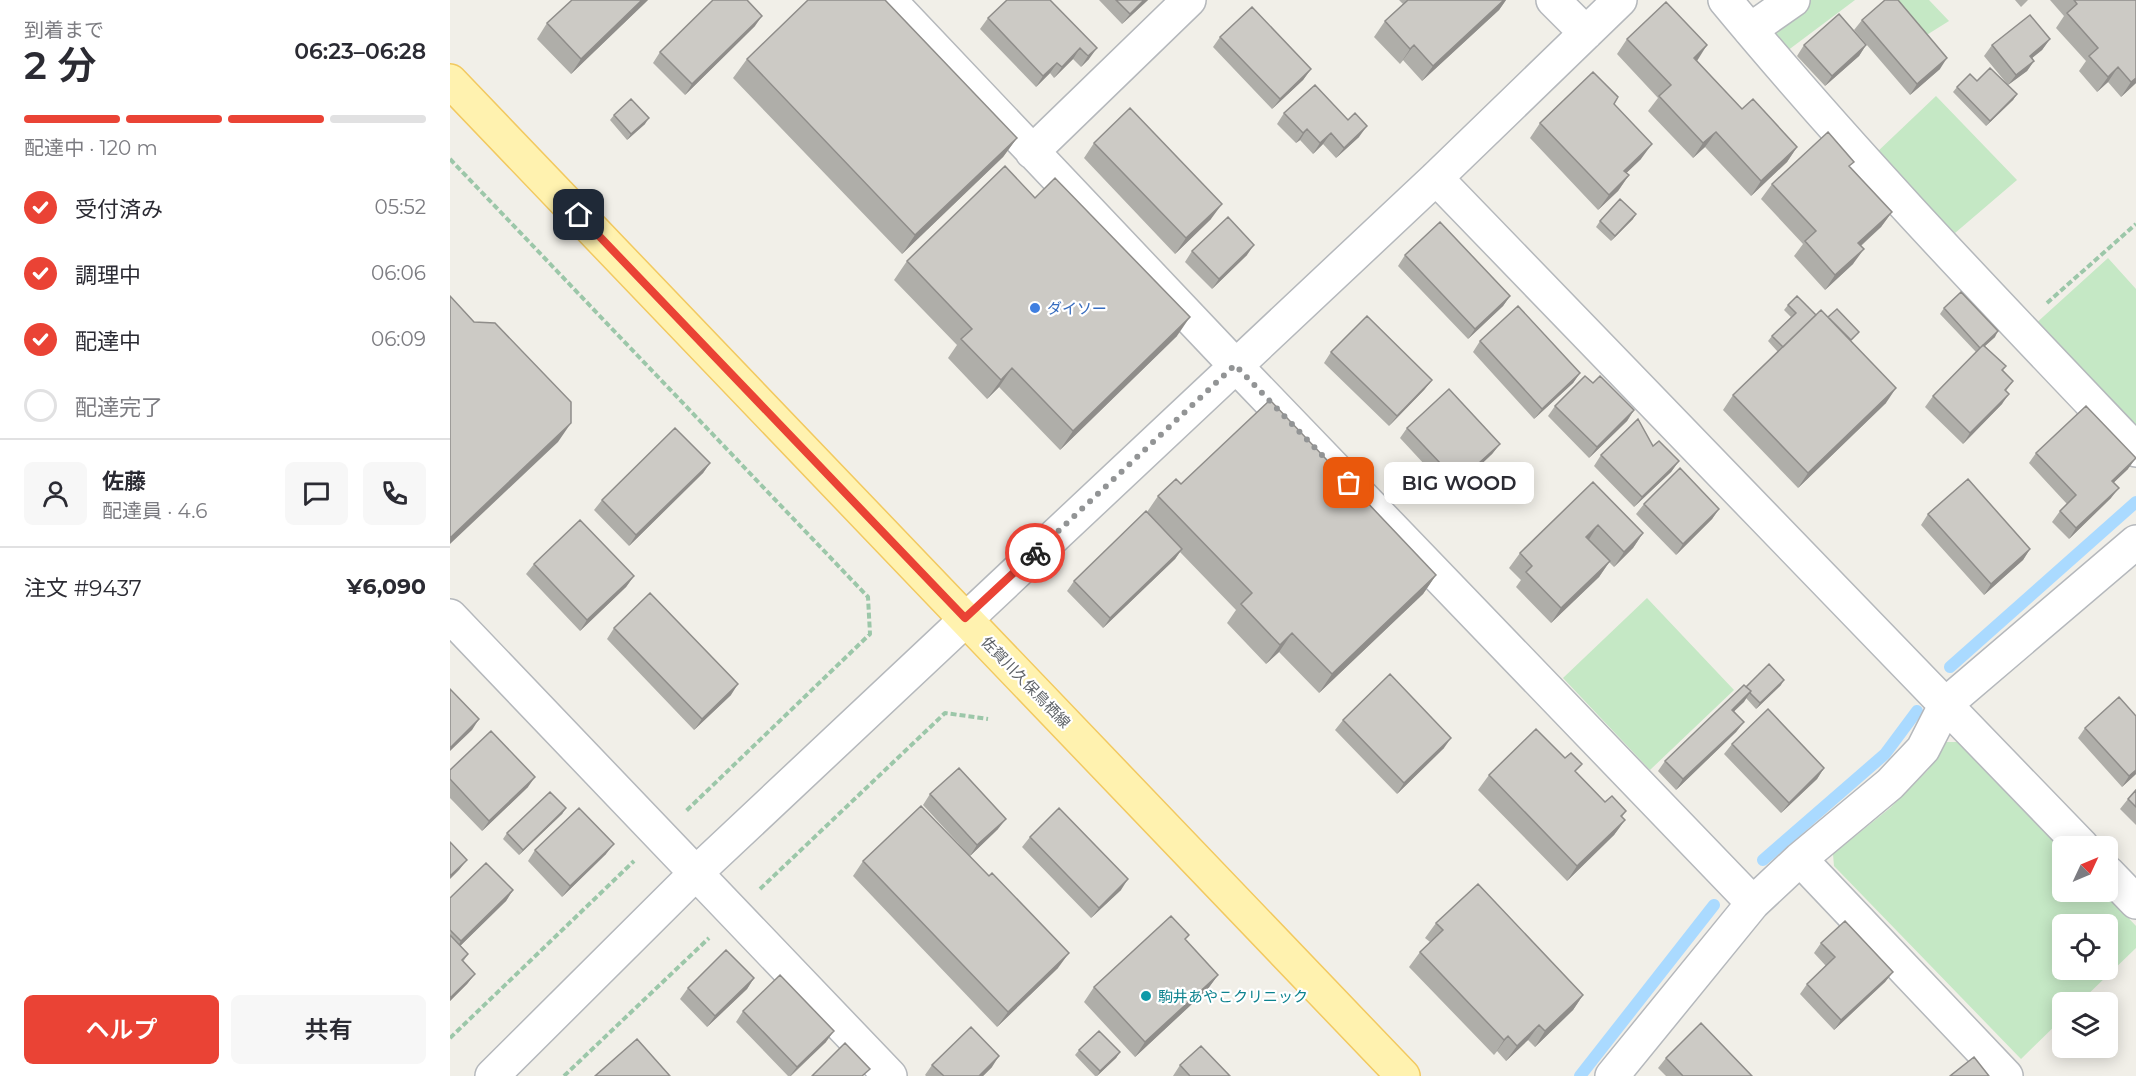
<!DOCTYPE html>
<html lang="ja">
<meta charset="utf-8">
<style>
body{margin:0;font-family:Montserrat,"Noto Sans JP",sans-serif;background:#f7f7f7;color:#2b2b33;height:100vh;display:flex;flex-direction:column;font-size:22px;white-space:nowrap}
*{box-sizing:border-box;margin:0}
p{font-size:20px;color:#7c7c81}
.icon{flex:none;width:33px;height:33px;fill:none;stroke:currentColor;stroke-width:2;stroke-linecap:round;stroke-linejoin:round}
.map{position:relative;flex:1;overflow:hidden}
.sheet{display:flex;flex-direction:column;background:#fff;width:450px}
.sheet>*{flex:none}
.needle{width:39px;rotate:46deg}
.fabs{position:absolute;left:1602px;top:836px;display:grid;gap:12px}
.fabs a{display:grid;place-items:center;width:66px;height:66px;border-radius:9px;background:#fff;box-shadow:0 3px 15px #0003;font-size:30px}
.pin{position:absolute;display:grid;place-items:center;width:51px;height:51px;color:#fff;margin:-26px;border-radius:12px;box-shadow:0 3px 9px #0006}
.courier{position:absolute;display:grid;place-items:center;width:60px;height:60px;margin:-30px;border:4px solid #ea4335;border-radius:50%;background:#fff;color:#222;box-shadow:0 2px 8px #0007}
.bubble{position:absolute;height:42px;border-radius:9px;background:#fff;box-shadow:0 3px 15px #0003;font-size:20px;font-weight:600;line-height:42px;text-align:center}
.overview em{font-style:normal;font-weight:600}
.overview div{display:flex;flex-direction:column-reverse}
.overview{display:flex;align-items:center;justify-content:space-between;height:102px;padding:0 24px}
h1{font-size:39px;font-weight:600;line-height:45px}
.bar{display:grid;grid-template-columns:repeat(4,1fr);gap:9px 6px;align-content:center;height:72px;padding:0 24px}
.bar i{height:8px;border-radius:4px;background:#e1e1e2}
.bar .active{background:#ea4335}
.bar p{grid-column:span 4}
.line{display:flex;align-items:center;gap:15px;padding:0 24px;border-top:2px solid #e1e1e2}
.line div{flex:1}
.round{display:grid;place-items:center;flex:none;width:63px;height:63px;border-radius:9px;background:#f7f7f7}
ol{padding:0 24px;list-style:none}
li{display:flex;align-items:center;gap:18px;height:66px}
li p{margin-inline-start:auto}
li .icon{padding:6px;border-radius:50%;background:#ea4335;color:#fff;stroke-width:4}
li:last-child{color:#7c7c81}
li i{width:33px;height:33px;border:3px solid #e1e1e2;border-radius:50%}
.action{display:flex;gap:12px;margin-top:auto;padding:12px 24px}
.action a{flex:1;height:69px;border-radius:9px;background:#ea4335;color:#fff;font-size:24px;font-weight:600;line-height:69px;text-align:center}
.action a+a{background:#f7f7f7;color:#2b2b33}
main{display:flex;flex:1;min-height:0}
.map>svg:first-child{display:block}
.green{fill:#c5e8c5;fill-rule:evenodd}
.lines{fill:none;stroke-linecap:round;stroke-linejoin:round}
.stream{stroke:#aadaff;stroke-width:12}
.minor-casing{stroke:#b5b8bc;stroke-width:36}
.major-casing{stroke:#f2c960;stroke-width:36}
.path{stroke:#9cc7a9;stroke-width:4;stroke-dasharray:6 3;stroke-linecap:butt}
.minor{stroke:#fff;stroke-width:33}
.major{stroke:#fff2af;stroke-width:33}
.wall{fill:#afaea9}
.shaded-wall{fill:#8f8d8a}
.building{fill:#cccac5;stroke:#8f8d8a;stroke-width:1.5}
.done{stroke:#929495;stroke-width:6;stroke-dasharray:0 10.8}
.route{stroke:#ea4335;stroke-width:8}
.shop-dot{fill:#3f7fe0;stroke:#fff;stroke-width:2}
.culture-dot{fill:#0f9aa8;stroke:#fff;stroke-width:2}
.labels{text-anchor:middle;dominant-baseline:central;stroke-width:4.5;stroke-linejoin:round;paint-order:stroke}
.shop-label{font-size:15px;fill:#366cbe;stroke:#fff;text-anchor:start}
.street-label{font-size:15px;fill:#5f6368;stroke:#fff}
.culture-label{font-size:15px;fill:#0d838f;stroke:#fff;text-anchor:start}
</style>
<main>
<section class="sheet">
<div class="overview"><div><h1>2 分</h1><p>到着まで</p></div><em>06:23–06:28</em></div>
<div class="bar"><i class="active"></i><i class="active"></i><i class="active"></i><i></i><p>配達中 · 120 m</p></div>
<ol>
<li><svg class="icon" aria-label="check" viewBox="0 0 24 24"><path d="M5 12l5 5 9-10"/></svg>受付済み<p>05:52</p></li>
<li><svg class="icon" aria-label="check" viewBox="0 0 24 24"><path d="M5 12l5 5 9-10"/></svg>調理中<p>06:06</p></li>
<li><svg class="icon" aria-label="check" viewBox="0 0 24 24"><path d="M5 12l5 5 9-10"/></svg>配達中<p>06:09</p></li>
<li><i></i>配達完了</li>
</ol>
<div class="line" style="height:108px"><a class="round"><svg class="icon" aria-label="person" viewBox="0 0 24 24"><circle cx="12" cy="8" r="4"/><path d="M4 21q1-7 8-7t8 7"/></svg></a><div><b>佐藤</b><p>配達員 · 4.6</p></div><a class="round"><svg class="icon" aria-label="chat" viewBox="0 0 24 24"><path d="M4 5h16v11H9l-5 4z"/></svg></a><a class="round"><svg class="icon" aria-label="phone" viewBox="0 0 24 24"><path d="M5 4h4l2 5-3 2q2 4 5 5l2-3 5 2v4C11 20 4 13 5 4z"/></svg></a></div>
<div class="line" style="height:78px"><div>注文 #9437</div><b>¥6,090</b></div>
<div class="action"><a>ヘルプ</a><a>共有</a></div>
</section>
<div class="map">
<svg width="1686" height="1076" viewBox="0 0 1686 1076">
<rect width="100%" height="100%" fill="#f1efe8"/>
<path class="green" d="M1358,0H1405L1337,51L1319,29Z
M1444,0H1479L1499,21L1475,36Z
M1486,96L1567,180L1498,239L1425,154Z
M1658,258L1686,289V435L1583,326Z
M1197,598L1284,690L1200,770L1113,678Z
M1495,742H1510L1612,849V891H1653L1686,926V948L1630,1002H1612V1019L1571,1059L1384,866L1383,854L1440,808L1478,770ZM1612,924H1658V969H1612Z"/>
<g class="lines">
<path class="stream" d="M1500,667L1686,502
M1313,860L1435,754L1467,711
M1130,1076L1264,905"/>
<defs>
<path id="minor" d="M439,0L785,365L1303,903
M1103,0L1136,33
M1275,0C1405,157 1546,303 1686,450
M1300,30L1343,0
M582,152L739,0
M986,178L1632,846
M0,616L440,1076
M1350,859L1556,1076
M1658,873L1686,902
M42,1076L247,872L986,178L1170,0
M1162,1076L1303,903L1350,859L1440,784L1473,749L1496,704L1686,542"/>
<path id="major" d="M0,81L953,1076"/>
</defs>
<use href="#minor" class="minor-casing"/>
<use href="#major" class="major-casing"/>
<path class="path" d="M0,159L418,597L420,634L235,812
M1597,303L1686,224
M310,889L495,713L538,719
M0,1038L184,861
M114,1076L259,938"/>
<use href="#minor" class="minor"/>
<use href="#major" class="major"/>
</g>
<path class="wall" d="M198,0L121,74L87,39L97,23Z
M600,0L639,59L631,67L623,59L604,78L600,73L586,87L530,29L538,18Z
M649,0H698L672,24Z
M949,0H1056L1049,10L972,81L953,60L950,64L924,37L935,21L953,4Z
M1565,0H1578L1571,7Z
M1600,0H1686V83L1671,97L1658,82L1647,92L1629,71L1636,61L1606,28L1614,16Z
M1412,20L1490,69L1460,95L1404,30Z
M305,26L235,95L203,63L210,52Z
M770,37L861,69L853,80L822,109L763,47Z
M1177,39L1247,61L1292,109L1347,147L1337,162L1301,196L1255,147L1243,158L1198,111L1208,98L1167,54Z
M1600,39L1592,50L1582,58L1584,61L1577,71L1558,85L1534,56L1542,45Z
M1354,45H1416L1409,56L1375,86L1347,56Z
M297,59L567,138L553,157L452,254L283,78Z
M1527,81L1567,94L1563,100L1536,126L1503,92L1507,87Z
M1164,104L1191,159L1176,173L1179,175L1168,191L1148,210L1080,138L1090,123Z
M834,113L909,137L886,158L873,144L863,154L850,140L846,143L827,124Z
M164,115L195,124L177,140L160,120Z
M644,143L761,219L725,254L634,158Z
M1400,167L1442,212L1431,227L1411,246L1403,264L1375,290L1344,256L1353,244L1311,199L1322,184Z
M585,198L727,336L610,450L549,387L537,399L498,358L507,345L444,280L457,261Z
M1183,219L1161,241L1146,227L1150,221Z
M742,251L797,255L762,289L735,262Z
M955,255L1060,296L1053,306L1018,339L948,266Z
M1338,305L1366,315L1378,317L1409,332L1401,341L1436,403L1348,488L1273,410L1283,395L1328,352L1318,341L1322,336L1341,317L1334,310Z
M1494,308L1545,337L1535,346L1556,366L1553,370L1563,381L1556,391L1552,404L1513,444L1475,407L1483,396L1526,352L1490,314Z
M1030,341L1130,373L1123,383L1084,419L1023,352Z
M881,352L982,380L974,390L939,426L874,363Z
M1143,383L1184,410L1177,421L1139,458L1098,416L1105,406Z
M957,428L1050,444L1042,454L1001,493L950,438Z
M1203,446L1229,461L1221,472L1184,507L1144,466L1151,455Z
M1586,453L1678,469L1664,482L1661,498L1619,539L1602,522L1610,511L1617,504L1579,463Z
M260,463L253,473L179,546L144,510L152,500Z
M1143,482L1193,533L1183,548L1164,567L1159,562L1149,577L1101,623L1066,587L1071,580L1059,568L1070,553Z
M731,484L986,575L973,594L869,693L829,652L816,664L777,623L786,610L730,552L725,559L653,628L617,591L624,581L697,512L708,496Z
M1194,504L1269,509L1262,519L1226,555L1186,514Z
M1478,514L1580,549L1573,560L1534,595L1471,525Z
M84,564L184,576L176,587L130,631L76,574Z
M164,628L281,695L244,730L157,639Z
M1331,685L1306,709L1296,698L1284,711L1294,722L1286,732L1226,790L1208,771L1215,761L1296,687Z
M893,720L994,748L947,794L885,730Z
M1635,728L1686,774L1672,787L1628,738Z
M1282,744L1374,768L1367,779L1331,813L1274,754Z
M0,770L78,787L32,831L0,798Z
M1126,772L1155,802L1176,811L1172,817L1175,820L1164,835L1117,881L1028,790L1039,775Z
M1686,790V825L1670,809L1678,799Z
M480,794L548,829L520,856L473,805Z
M116,808L112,814L69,855L53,839L57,833Z
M580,837L671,890L641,918L572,847Z
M85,850L156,854L112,897L78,861Z
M413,861L608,968L547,1027L403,876Z
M63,890L56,901L10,946L18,954L13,962L25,974L17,984L0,1001V898Z
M986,923L1133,995L1123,1010L1085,1047L1078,1040L1056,1061L1047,1051L1044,1055L959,967L970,952L980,942L975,938Z
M1371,943L1443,972L1435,982L1384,1030L1350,994L1357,984L1376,966L1364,953Z
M768,975L757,990L685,1057L634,1002L644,987Z
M304,978L297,989L257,1027L230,999L238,988Z
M293,1011L376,1042L341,1076H338L286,1022Z
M629,1050L670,1052L666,1058L647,1076H645L625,1055Z
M1216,1058L1302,1076H1216L1208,1068Z
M482,1065L542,1067L533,1076H476L475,1075Z
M730,1065L780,1076H723Z"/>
<path class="shaded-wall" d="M192,0H198L121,74L131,59Z
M694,0H698L672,24L680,14Z
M1054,0H1056L1049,10L972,81L983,66Z
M312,16L305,26L235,95L242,84Z
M1600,39L1592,50L1572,66L1580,56Z
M964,45L953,60L950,64L960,49Z
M1257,45L1247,61L1244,58Z
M1416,45L1409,56L1375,86L1382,76Z
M630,48L623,59L604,78L612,67Z
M647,48L639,59L631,67L638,56Z
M1497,58L1490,69L1460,95L1467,84Z
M1584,61L1577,71L1558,85L1566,75Z
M607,63L600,73L586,87L593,76Z
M1668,67L1658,82L1647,92L1658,77Z
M861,69L853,80L822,109L830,99Z
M1686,78V83L1671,97L1681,82Z
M1567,94L1563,100L1536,126L1540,121Z
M199,118L195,124L177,140L181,134Z
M917,126L909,137L886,158L894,148Z
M857,129L850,140L846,143L853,133Z
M1266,132L1255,147L1243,158L1253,143Z
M881,133L873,144L863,154L870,143Z
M567,138L553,157L452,254L465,235Z
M1202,144L1191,159L1163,186L1174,171Z
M1347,147L1337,162L1301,196L1311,181Z
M1179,175L1168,191L1148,210L1159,195Z
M772,204L761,219L725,254L736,238Z
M1442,212L1431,227L1397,258L1408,243Z
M1186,214L1183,219L1161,241L1165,236Z
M804,245L797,255L762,289L769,279Z
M1414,249L1403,264L1375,290L1385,275Z
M1060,296L1053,306L1018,339L1025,329Z
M740,317L727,336L610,450L623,431Z
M1548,331L1545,337L1527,353L1530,348Z
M562,368L549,387L537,399L551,380Z
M1130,373L1123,383L1084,419L1092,409Z
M982,380L974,390L939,426L947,416Z
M1446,388L1436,403L1348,488L1358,473Z
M1559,394L1552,404L1513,444L1520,433Z
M1184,410L1177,421L1139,458L1147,447Z
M121,423L108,442L0,544V538Z
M1050,444L1042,454L1001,493L1008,482Z
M1686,458L1678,469L1655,491L1662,481Z
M1229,461L1221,472L1184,507L1192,497Z
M260,463L253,473L179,546L186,535Z
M1669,488L1661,498L1619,539L1626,528Z
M1269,509L1262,519L1226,555L1233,544Z
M1148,525L1138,541L1136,537Z
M1193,533L1183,548L1164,567L1174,552Z
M732,549L725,559L653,628L660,618Z
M1580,549L1573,560L1534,595L1541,584Z
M1160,561L1149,577L1101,623L1111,608Z
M986,575L973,594L869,693L882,674Z
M184,576L176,587L130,631L137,620Z
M842,633L829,652L816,664L830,645Z
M1334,680L1331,685L1306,709L1310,703Z
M288,684L281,695L244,730L252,719Z
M1301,691L1294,702L1275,720L1282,710Z
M29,719L22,730L0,751V748Z
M1294,722L1286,732L1226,790L1233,779Z
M1001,738L994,748L947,794L954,783Z
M1374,768L1367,779L1331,813L1339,803Z
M1686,770V774L1672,787L1679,776Z
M85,777L78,787L32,831L39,821Z
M116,808L112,814L69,855L73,850Z
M556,819L548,829L520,856L527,845Z
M1175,820L1164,835L1117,881L1127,866Z
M164,844L156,854L112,897L120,886Z
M17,860L9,870L0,879V876Z
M678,879L671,890L641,918L649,908Z
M63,890L56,901L4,952L11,941Z
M619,953L608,968L547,1027L558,1012Z
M1443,972L1435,982L1384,1030L1391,1020Z
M25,974L17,984L0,1001V998Z
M768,975L757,990L685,1057L695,1042Z
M304,978L297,989L257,1027L265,1016Z
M1133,995L1123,1010L1085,1047L1095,1031Z
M1089,1025L1078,1040L1056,1061L1067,1046Z
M384,1031L376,1042L340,1076L347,1067Z
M1058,1036L1047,1051L1044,1055L1054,1040Z
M670,1052L666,1058L647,1076L650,1071Z
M549,1056L542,1067L533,1076H529Z"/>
<path class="building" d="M122,0H192L131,59L97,23Z
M263,0H297L312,16L242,84L210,52Z
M358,0H435L567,138L465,235L297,59Z
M557,0H600L647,48L638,56L630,48L612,67L607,63L593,76L538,18Z
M666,0H694L680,14Z
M958,0H1054L983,66L964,45L960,49L935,21Z
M1435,0H1448L1497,58L1467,84L1412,20Z
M1624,0H1686V78L1681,82L1668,67L1658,77L1639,56L1648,48L1617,13L1627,4Z
M1216,2L1257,45L1244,58L1292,109L1303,99L1347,147L1311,181L1266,132L1253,143L1209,96L1221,85L1177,39Z
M802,7L861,69L830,99L770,37Z
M1389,14L1416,45L1382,76L1354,45Z
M1580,15L1600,39L1580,56L1584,61L1566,75L1542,45Z
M1540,68L1567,94L1540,121L1507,87L1520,74L1527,81Z
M1143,72L1168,97L1164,104L1202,144L1174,171L1179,175L1159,195L1090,123Z
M865,85L898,120L905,113L917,126L894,148L881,133L870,143L857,129L853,133L834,113Z
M181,99L199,118L181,134L164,115Z
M680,108L772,204L736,238L644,143Z
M1378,132L1404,162L1399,166L1442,212L1408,243L1414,249L1385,275L1355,241L1366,231L1322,184Z
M555,166L585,198L605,178L740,317L623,431L562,368L551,380L511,339L522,329L457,261Z
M1170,199L1186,214L1165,236L1150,221Z
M778,217L804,245L769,279L742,251Z
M990,222L1060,296L1025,329L955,255Z
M1511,292L1548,331L1530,348L1494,308Z
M0,296L24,322L45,323L121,402V423L0,538Z
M1347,296L1366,315L1333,347L1322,336L1346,313L1338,305Z
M1068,306L1130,373L1092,409L1030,341Z
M1387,309L1409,332L1401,340L1378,317Z
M1371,310L1446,388L1358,473L1283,395Z
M917,316L982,380L947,416L881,352Z
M1533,345L1556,366L1552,370L1563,381L1555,390L1559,394L1520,433L1483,396Z
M1135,376L1143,383L1150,376L1184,410L1147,447L1105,406Z
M999,389L1050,444L1008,482L957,428Z
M820,400L986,575L882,674L842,633L830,645L791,604L802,593L708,496L726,479L731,484Z
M1636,406L1686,458L1662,481L1669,488L1626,528L1610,511L1626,495L1586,453Z
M1188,419L1203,446L1209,441L1229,461L1192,497L1151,455Z
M225,428L260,463L186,535L152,500Z
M1230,468L1269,509L1233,544L1194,504Z
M1518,479L1580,549L1541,584L1478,514Z
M1143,482L1193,533L1174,552L1148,525L1136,537L1160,561L1111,608L1076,572L1082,566L1070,553Z
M696,511L732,549L660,618L624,581Z
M130,520L184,576L137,620L84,564Z
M200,593L288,684L252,719L164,628Z
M1319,664L1334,680L1310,703L1300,693L1301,691L1296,687Z
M940,674L1001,738L954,783L893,720Z
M1294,685L1301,691L1282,710L1294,722L1233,779L1215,761Z
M0,689L29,719L0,748Z
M1669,697L1686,716V770L1679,776L1635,728Z
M1318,709L1374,768L1339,803L1282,744Z
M1086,729L1115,758L1121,753L1132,764L1125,771L1155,802L1162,796L1176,811L1171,816L1175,820L1127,866L1039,775Z
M41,731L85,777L39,821L0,779V770Z
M509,768L556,819L527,845L480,794Z
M1686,790V807L1678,799Z
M100,792L116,808L73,850L57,833Z
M471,806L539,876L542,873L619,953L558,1012L413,861Z
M129,808L164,844L120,886L85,850Z
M609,808L678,879L649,908L580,837Z
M0,842L17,860L0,876Z
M36,863L63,890L11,941L0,930V898Z
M1028,884L1133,995L1095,1031L1089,1025L1067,1046L1058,1036L1054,1040L970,952L993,930L986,923Z
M721,916L739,935L735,939L768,975L695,1042L644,987Z
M1395,921L1443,972L1391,1020L1357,984L1385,957L1371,943Z
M0,935L18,954L12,960L25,974L0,998Z
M276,950L304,978L265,1016L238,988Z
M330,975L384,1031L347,1067L293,1011Z
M1251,1023L1302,1076H1233L1216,1058Z
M521,1027L549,1056L529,1076H494L482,1065Z
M649,1031L670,1052L650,1071L629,1050Z
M187,1039L220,1076H145Z
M395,1043L420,1069L412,1076H362Z
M751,1046L780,1076H740L730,1065Z
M1524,1057L1539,1076H1500Z"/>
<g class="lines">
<path class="done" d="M585,553L785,365L899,483"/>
<path class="route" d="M129,215L515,618L585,553"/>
</g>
<circle class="shop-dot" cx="585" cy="308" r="6"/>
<circle class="culture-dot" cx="696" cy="996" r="6"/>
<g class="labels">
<g class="shop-label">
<text x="597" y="308">ダイソー</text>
</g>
<g class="street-label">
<text transform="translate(576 682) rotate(46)">佐賀川久保鳥栖線</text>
</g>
<g class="culture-label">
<text x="708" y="996">駒井あやこクリニック</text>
</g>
</g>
</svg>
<div class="fabs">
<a><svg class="needle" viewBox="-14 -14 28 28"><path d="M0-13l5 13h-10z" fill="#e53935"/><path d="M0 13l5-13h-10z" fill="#7c7c81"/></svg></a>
<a><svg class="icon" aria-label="locate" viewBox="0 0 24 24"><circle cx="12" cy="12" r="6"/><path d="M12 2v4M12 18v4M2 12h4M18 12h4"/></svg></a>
<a><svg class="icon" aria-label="layers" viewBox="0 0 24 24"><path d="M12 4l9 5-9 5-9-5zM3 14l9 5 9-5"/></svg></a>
</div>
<div class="pin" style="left:899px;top:483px;background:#ea580c"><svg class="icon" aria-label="bag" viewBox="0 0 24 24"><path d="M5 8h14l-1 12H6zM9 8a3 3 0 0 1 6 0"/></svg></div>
<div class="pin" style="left:129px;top:215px;background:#1f2937"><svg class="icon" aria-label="home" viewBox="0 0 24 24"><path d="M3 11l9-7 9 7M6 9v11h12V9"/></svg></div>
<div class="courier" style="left:585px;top:553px"><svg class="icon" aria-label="bike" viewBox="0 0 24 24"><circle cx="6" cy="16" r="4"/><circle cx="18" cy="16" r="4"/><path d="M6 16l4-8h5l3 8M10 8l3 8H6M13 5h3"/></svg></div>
<div class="bubble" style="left:934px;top:462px;width:150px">BIG WOOD</div>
</div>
</main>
